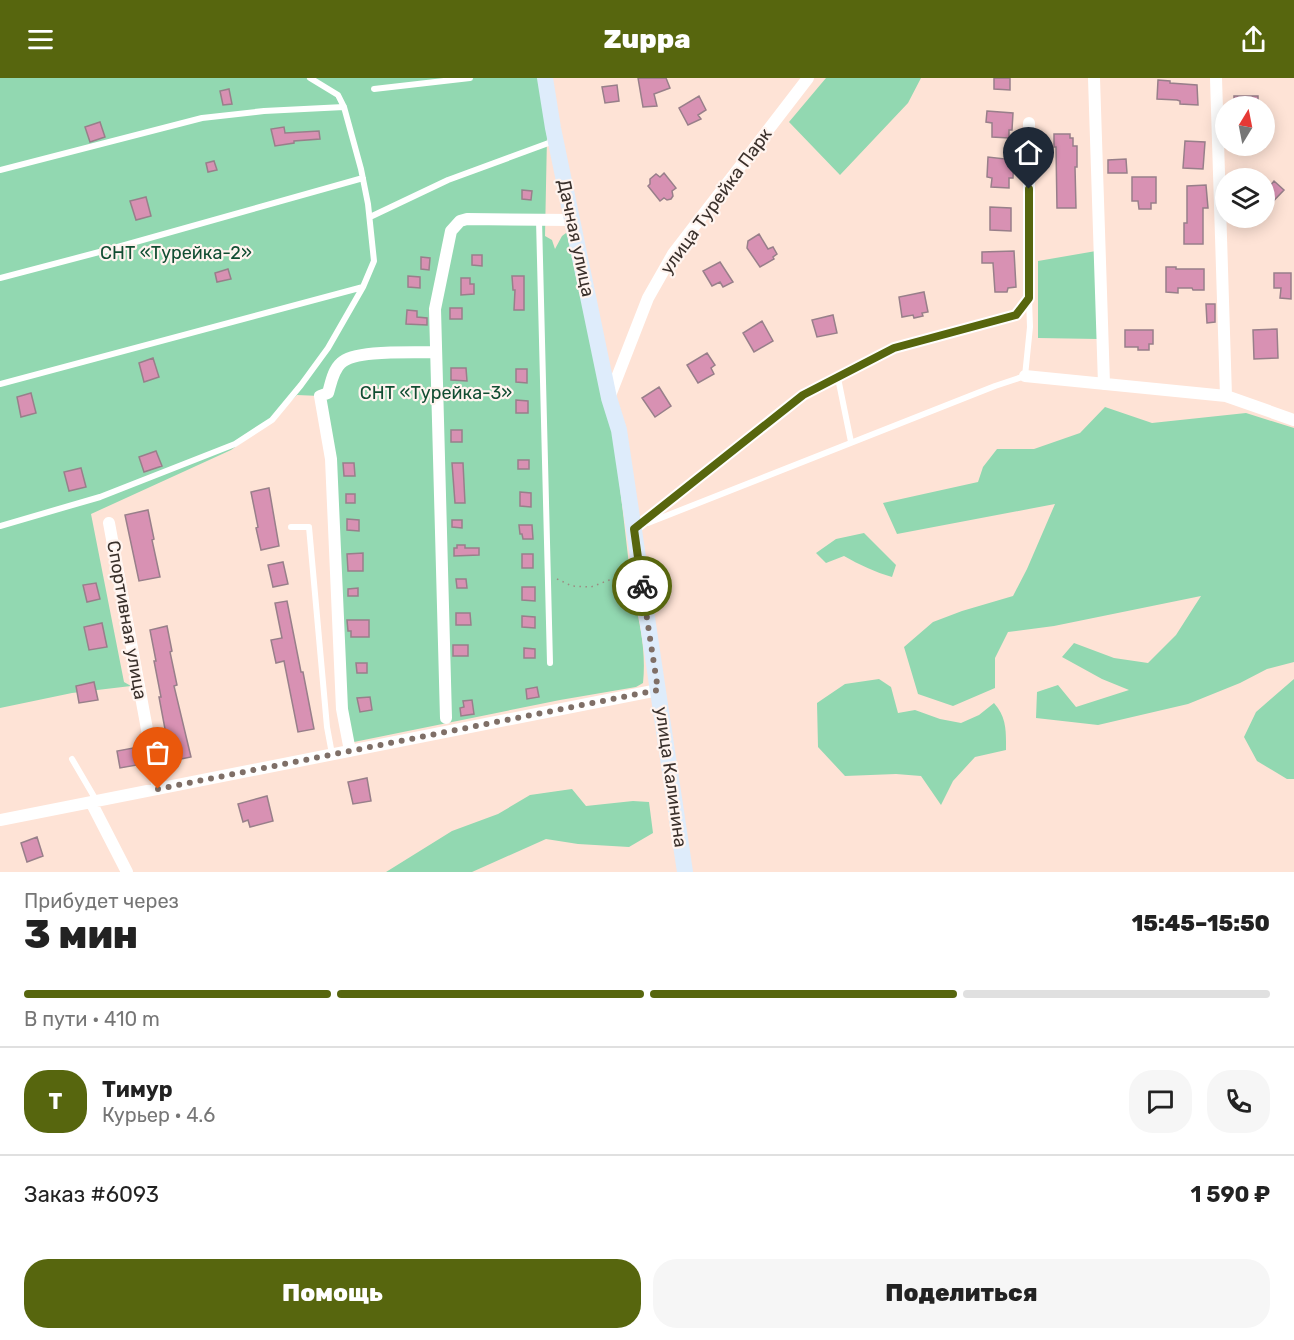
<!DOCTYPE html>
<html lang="ru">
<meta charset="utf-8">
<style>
body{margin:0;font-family:Rubik,sans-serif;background:#f6f6f6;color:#222;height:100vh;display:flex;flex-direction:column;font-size:22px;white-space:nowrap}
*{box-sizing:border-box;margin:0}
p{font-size:20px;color:#767676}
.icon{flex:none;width:33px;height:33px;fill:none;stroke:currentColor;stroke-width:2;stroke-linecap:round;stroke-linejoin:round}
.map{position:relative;height:794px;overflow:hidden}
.sheet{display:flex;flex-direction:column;background:#fff;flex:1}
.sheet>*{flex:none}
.needle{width:39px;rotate:10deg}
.fabs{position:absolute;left:1215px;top:18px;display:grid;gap:12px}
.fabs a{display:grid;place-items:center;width:60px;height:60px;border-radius:50%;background:#fff;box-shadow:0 3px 15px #0003;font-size:30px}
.pin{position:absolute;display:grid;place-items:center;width:51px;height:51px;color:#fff;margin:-62px -26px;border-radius:50% 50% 50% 0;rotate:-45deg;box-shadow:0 0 6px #0007}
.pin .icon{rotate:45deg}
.courier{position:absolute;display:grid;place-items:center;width:60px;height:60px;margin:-30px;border:4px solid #57660e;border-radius:50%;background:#fff;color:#222;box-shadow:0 2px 8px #0007}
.head em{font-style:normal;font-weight:800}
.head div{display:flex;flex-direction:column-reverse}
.head{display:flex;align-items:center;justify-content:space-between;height:102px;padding:0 24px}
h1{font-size:39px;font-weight:800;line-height:45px}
.bar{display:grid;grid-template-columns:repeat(4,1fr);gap:9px 6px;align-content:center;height:72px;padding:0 24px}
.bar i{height:8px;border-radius:4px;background:#e0e0e0}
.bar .selected{background:#57660e}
.bar p{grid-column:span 4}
.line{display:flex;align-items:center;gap:15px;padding:0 24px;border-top:2px solid #e0e0e0}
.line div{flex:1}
.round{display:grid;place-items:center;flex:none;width:63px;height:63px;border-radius:24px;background:#f6f6f6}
.primary-button{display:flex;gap:12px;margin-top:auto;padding:12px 24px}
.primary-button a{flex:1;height:69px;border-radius:24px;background:#57660e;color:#fff;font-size:24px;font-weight:800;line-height:69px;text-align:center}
.primary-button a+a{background:#f6f6f6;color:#222}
header{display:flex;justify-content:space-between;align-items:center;height:78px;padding:0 24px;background:#57660e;color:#fff;font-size:27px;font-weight:800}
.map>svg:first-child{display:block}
.green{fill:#92d8b1}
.building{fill:#d891b3;stroke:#987f8a;stroke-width:1.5}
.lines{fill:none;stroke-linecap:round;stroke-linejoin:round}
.path{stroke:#9d8a81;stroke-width:1.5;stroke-dasharray:1.5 4.5;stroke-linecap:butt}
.lane{stroke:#fff;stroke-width:6}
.street{stroke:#fff;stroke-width:12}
.secondary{stroke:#deecfb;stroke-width:16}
.done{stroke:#7f6f67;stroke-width:6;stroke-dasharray:0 10.8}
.route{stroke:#57660e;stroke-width:8}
.labels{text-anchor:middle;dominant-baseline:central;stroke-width:4.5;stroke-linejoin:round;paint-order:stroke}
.street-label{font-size:18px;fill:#3a302b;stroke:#fff4ef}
.park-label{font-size:18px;fill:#114d32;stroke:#fff4ef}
</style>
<header><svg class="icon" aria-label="menu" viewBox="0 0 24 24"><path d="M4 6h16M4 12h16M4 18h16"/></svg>Zuppa<svg class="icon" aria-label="share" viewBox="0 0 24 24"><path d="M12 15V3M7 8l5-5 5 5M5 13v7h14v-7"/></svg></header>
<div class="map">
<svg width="1294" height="794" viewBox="0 0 1294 794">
<rect width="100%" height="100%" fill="#fee3d6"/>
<path class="green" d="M0,0H538L547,58L545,158L552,162L555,171L562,158L566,155L578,171L610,323L629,487L628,493L622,496V508L627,520L634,521C641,549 646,576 643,605L636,609L560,622L349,665L331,381L320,318L297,317L269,345L231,372L91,436L124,604L131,608L72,615L0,630Z
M826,0H921L908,25L840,97L789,44Z
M1096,173L1098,261L1038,260V183Z
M1105,329L1152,345L1246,335L1294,350V584L1267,591L1240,605L1188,626L1098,647L1036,640L1037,614L1058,607L1076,629L1129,612L1102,601L1062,579L1074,565L1114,580L1148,585L1176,557L1201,518L1054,548L1008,554L995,580V610L953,628L918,616L904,569L933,544L962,533L1013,518L1027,491L1055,426L897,456L883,425L978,404L983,389L997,371H1034L1080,355Z
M864,455L896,487L892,499C875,494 860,487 844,478L826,485L816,475L836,461Z
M879,601L891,609L898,635L915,632L940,641L961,645L979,637L994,625C1007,640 1006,653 1006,672L975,679L953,703L941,727L921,698L896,696L845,698L818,669L817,625L845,606Z
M1294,601V701H1287L1257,683L1244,659L1256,634Z
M572,711L586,728L633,723L649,724L653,755L629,769L578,766L546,761L472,794H386L452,753L498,736L530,717Z"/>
<path class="building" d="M638,0H666L670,10L654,16L657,28L643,29Z
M994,0H1010V12L994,11Z
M1158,2L1170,3V5L1197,7L1198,27L1180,26V23L1177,22L1157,21Z
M617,7L619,23L605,25L602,9Z
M229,11L232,26L223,27L220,13Z
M699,18L706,32L698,37L701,41L688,47L679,30Z
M1234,18H1258V28H1234Z
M987,33L1013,35L1012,52H1009V60L992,59V45L986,44Z
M100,44L105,59L90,64L85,49Z
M284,49L285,55L319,53L320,61L294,63V65L275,68L271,51Z
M1054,56H1070V60H1073V68H1077V89H1075L1076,130H1057L1056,69H1054Z
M1185,63L1205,64L1203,91L1183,90Z
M1006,74L1014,75L1013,100H1009V110L991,109L992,100L987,99L988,79L1005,81Z
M1126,81L1127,95H1108V82Z
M214,83L217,92L208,94L206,85Z
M664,95L676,110L672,113L673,118L671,121L667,122L664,120L660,123L648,108L650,106V101L656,96L660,99Z
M1132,99H1156V125H1151V131H1139L1138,123H1132Z
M1274,103L1284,112L1264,133V107L1270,108Z
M1206,107L1208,130H1203V166H1184V145H1187V108Z
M522,112L532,113L531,122L522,121Z
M146,119L151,138L136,142L130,123Z
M990,129L1011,130V153L990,152Z
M759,156L768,171L773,169L777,176L773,179L774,181L760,189L747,170L748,163Z
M1014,173L1016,209L1008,210L1007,214H995L993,185H982V174Z
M472,177H482V188L472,187Z
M421,179L430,180L429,192L421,191Z
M720,184L733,204L723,209L720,204L712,208L703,193Z
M1166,189H1176V191H1204V212H1193L1192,210H1178V215L1166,214Z
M228,191L231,201L217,204L215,195Z
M1274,195H1291V221L1280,220L1281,210H1274Z
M408,198L420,199V210L408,209Z
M512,198H524V232H514L515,212H513Z
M461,200H470V206H474V216L461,217Z
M924,214L928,234L922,235L923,238L914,240L913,237L902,239L899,219Z
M1206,226H1215V244L1207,245Z
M450,230H462V241H450Z
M407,232L417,233V239L427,240V247L406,246Z
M833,237L837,255L817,259L812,242Z
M762,243L773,263L754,274L743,255Z
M1277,251L1278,280L1254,281L1253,252Z
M1125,252H1153V266H1149V272H1138V269H1125Z
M707,275L715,287L711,290L714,296L698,305L687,287Z
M153,280L159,299L144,304L139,285Z
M451,290H466L467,303L451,302Z
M516,291H527V305L516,304Z
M659,309L671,328L655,339L642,320Z
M31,315L36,335L21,339L17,319Z
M516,322L528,323V335H516Z
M451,352H462V364H451Z
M156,373L162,388L144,394L139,379Z
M518,382H529V391H518Z
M343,385H354L355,398H344Z
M452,385H463L465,425H455Z
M81,390L86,409L69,413L64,394Z
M269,410L279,468L261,472L256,450L258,449L251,414Z
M520,414L531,415V429L520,428Z
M346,416H355V425H346Z
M148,432L154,461L152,462L160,499L139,503L125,437Z
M347,441L359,442V453L347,452Z
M452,442H462V450L452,449Z
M519,447H532L533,461H523L522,456H520Z
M457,467H465V470H479V477L454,478V470H457Z
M363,475V493H348L347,476Z
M522,476H533V490H522Z
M283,484L288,506L273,509L268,487Z
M456,501H466L467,510H457Z
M96,505L100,521L87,524L83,507Z
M522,509H535V523L522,522Z
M358,510V518H348V511Z
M287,523L301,594H303L314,651L298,654L284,583L276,585L271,562L282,560L275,525Z
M456,535H470L471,547H456Z
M522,538L535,539V550L522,549Z
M347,542H369V559H351V553H348Z
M102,545L107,569L89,572L84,549Z
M167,548L172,573L170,574L177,607L174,608L191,679L171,683L159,619H161L154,583H156L150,552Z
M453,567H468V578H453Z
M524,570L535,571V580H524Z
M356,585H367V595H357Z
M94,604L98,622L79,625L76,608Z
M537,609L539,619L527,621L526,611Z
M370,619L372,632L360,634L357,620Z
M472,622L474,636L461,638L460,630L464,629L463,623Z
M133,670L137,687L120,690L117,673Z
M367,700L371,723L353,726L348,704Z
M267,718L273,743L250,749L248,742L243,744L238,726Z
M37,759L43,778L27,784L21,765Z"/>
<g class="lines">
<path class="path" d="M557,501L572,508L591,509L612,501L627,498"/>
<path class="lane" d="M374,11L470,0
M0,92L202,40L264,33L344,29
M370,139L448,102L554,63
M539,142L550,585
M0,200L107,172L363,100
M838,300L851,364
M0,306L363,209
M648,445L995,308L1025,298L1030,249L1029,221
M0,448L100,419L235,366L272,342L301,307L328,270L363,209L374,183L368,126L361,91L344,29L338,17L310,0
M291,449H309L327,649L332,676
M72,681L96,722"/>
<path class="street" d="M1094,0L1104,306
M1216,0L1226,318
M1025,298L1226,318L1294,342
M609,320L648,220L673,176L808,0
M109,445L158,711
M634,451L803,317L894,270L1016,237L1029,220V45
M446,640L435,231L451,153L460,143L467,141L572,142
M350,673L342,631L331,381L320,318L328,315C331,305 333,292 341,285C355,271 415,275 435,274
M91,724L127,794
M0,742L658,612"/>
<path class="secondary" d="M545,0L553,50L609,320L619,352L685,794"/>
</g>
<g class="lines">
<path class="done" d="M158,711L658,612L642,508"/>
<path class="route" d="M642,508L634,451L803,317L894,270L1016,237L1029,220V111"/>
</g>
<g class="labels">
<g class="street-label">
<text transform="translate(716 123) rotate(-54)">улица Турейка Парк</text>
<text transform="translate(576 160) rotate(78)">Дачная улица</text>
<text transform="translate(127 542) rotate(80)">Спортивная улица</text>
<text transform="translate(671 699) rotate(82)">улица Калинина</text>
</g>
<g class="park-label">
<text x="176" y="175">СНТ «Турейка-2»</text>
<text x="436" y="315">СНТ «Турейка-3»</text>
</g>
</g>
</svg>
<div class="fabs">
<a><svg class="needle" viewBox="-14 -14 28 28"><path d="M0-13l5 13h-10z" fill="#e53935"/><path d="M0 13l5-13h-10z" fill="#767676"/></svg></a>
<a><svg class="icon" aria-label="layers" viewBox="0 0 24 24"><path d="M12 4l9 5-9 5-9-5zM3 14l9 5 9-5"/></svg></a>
</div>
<div class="pin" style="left:158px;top:711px;background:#ea580c"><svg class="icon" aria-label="bag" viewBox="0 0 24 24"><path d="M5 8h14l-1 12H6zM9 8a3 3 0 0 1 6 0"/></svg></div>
<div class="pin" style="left:1029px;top:111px;background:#1f2937"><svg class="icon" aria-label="home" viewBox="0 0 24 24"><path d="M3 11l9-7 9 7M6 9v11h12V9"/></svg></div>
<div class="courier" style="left:642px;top:508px"><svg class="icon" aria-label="bike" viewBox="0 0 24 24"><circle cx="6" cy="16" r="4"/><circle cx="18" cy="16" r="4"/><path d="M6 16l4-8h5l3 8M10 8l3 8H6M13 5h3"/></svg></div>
</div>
<section class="sheet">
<div class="head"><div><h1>3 мин</h1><p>Прибудет через</p></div><em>15:45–15:50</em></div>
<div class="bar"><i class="selected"></i><i class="selected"></i><i class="selected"></i><i></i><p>В пути · 410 m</p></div>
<div class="line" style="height:108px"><b class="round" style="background:#57660e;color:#fff">Т</b><div><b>Тимур</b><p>Курьер · 4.6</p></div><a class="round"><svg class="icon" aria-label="chat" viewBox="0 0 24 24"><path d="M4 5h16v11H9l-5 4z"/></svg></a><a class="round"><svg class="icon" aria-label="phone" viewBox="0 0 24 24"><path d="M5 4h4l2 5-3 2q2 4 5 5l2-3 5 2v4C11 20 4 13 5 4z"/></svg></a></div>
<div class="line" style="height:78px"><div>Заказ #6093</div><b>1 590 ₽</b></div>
<div class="primary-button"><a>Помощь</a><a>Поделиться</a></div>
</section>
